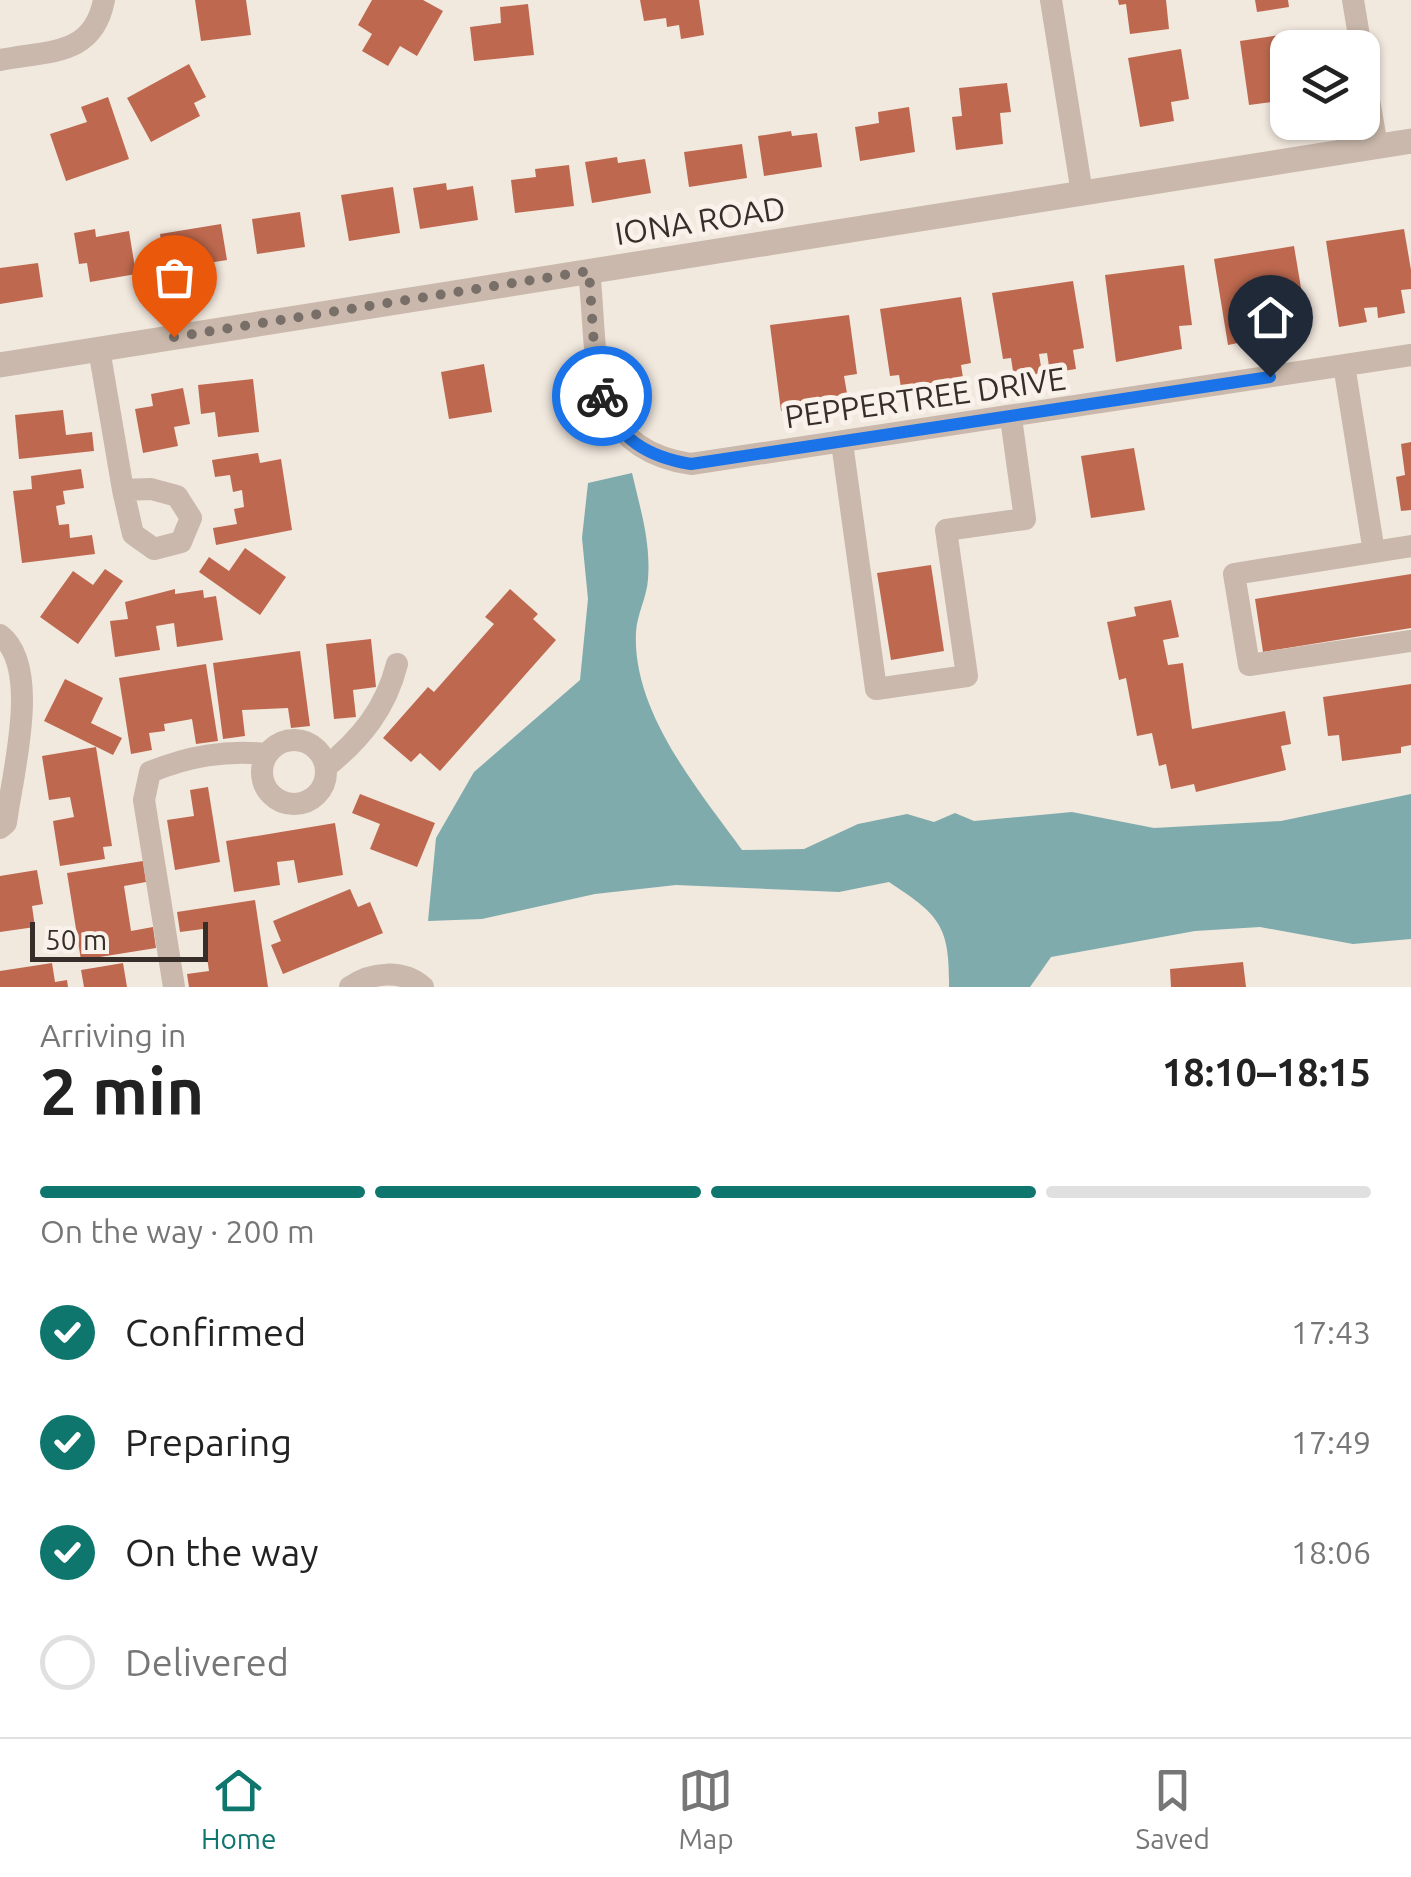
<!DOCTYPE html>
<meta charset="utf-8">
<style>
body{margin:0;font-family:Ubuntu,sans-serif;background:#f6f6f6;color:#222;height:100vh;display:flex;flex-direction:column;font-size:38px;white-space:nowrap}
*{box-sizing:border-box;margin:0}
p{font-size:32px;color:#767676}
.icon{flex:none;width:55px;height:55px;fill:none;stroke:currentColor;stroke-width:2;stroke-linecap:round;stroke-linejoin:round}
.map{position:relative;height:987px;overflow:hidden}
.panel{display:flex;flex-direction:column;background:#fff;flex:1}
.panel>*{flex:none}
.buttons{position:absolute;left:1270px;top:30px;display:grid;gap:20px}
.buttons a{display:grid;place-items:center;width:110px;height:110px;border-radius:20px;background:#fff;box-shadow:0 2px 8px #0004;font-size:50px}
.scale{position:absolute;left:30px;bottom:25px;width:178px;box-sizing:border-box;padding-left:10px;border:5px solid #372e2a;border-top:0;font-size:28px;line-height:35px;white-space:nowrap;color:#372e2a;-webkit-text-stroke:8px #f9f2eb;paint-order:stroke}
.pin{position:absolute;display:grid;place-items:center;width:85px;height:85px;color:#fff;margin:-102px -42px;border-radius:50% 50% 50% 0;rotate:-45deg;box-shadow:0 0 10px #0007}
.pin .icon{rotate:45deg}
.courier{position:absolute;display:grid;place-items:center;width:100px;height:100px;margin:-50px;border:8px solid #1a73e8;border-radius:50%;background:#fff;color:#222;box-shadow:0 2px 12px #0007}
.head em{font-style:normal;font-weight:700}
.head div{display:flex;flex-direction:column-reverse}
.head{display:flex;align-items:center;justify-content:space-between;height:170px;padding:0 40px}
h1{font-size:65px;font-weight:700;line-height:75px}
.bar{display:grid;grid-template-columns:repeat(4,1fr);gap:15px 10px;align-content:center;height:120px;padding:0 40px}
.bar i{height:12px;border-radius:8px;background:#e0e0e0}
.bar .active{background:#0f766e}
.bar p{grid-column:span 4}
ol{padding:0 40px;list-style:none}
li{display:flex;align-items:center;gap:30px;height:110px}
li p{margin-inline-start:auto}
li .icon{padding:10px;border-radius:50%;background:#0f766e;color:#fff;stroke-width:4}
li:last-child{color:#767676}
li i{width:55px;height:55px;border:5px solid #e0e0e0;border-radius:50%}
.menu{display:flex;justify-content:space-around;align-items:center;height:140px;border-top:2px solid #e0e0e0;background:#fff;font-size:28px;color:#767676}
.menu a{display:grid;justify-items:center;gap:5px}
.menu .active{color:#0f766e}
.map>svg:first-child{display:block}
.water{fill:#7fabac}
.building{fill:#be694f}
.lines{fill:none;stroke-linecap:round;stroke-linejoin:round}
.minor{stroke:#c9b8ab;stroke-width:22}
.tertiary{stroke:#c9b8ab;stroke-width:25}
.done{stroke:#786f69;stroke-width:10;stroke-dasharray:0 18}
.route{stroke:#1a73e8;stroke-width:12}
.labels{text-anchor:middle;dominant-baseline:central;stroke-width:10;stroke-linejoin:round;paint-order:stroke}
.street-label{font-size:32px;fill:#372e2a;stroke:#f9f2eb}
</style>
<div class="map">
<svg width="1411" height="987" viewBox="0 0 1411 987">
<rect width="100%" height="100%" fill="#f1e8de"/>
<path class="water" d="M632,473C640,508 651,542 648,579C647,597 637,614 636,632C632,712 698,789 742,850L804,849L858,824L907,814L934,822L955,813L974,821L1072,812L1154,828L1281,821L1411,794V939L1353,944L1260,927L1195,931L1051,957L1030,987H949C950,925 939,915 889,882L839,892L676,885L595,894L482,919L428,921L436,838L474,772L580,680L588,599L582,538L588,483Z"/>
<path class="building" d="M195,0H246L251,35L201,41Z
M372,0H423L443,11L417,56L400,46L388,66L362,51L372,34L358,25Z
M640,0H699L704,35L681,39L679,25L667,27L666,18L644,21Z
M1118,0H1166L1169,29L1130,34L1126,4L1119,5Z
M1255,0H1288L1289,7L1257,12Z
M528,4L534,55L474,61L470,27L501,23L500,7Z
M1293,33L1295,48H1288V100L1249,105L1240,41Z
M1181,49L1189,99L1171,102L1174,121L1140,127L1128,58Z
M189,64L206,97L194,103L200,116L151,142L127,98Z
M1007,83L1011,112L1000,113L1003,144L956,150L952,117L962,116L959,88Z
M108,97L129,159L66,181L50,134L87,122L81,107Z
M909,107L915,152L860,161L855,127L879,123L878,112Z
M791,131L792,136L817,133L822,167L764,176L758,136Z
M742,144L747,178L689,187L684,152Z
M617,157L618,163L645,159L651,193L592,203L585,162Z
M569,165L574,206L515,213L511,180L536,177L535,169Z
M446,183L447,190L473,186L478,220L420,229L413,188Z
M393,187L400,233L349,241L341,195Z
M300,212L305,247L257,254L252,219Z
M221,224L227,260L165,270L160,234Z
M95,229L96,237L129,231L136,274L90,282L87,263L79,264L74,233Z
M1404,229L1411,270V289L1401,290L1405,313L1378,318L1377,307L1364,308L1367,322L1339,327L1326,241Z
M1294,246L1304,306L1290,309L1294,332L1228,345L1214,259Z
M38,263L43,297L0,304V268Z
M1184,265L1192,325L1179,326L1182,349L1116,362L1105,275Z
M1073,281L1084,348L1073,350L1076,369L1050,373L1047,353L1039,354L1042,373L1014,378L1011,358L1003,359L992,293Z
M961,297L971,363L961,365L964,384L902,394L899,375L890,376L880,309Z
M849,315L857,374L844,376L848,399L781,411L770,325Z
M484,364L492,412L449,419L441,372Z
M253,379L259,432L218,437L215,412L201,414L198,385Z
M183,388L190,424L174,427L178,446L143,453L135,409L153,406L151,394Z
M63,410L66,435L92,432L94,451L19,459L15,415Z
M1411,442V510L1401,511L1396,477L1405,475L1401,444Z
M1134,448L1145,510L1091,518L1081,456Z
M258,453L260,463L281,459L292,530L216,545L213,528L237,524L234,509L244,507L242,490L233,492L230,475L215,477L212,460Z
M81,469L84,488L63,491L65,504L56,506L59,525L69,524L70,538L92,535L95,554L22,563L13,491L32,489L31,476Z
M245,548L286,577L260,615L199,572L209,557L229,571Z
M931,565L944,651L891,660L877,573Z
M105,569L123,581L78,644L40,617L73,571L93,585Z
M1411,574V628L1263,652L1255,599Z
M175,589V594L203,590L204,598L216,596L223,640L177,647L174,623L156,626L160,650L115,657L110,621L128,619L125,602Z
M510,589L538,614L533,619L556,640L440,771L420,753L411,762L383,738L428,687L434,692L494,624L485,617Z
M1171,600L1179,637L1163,640L1168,665L1183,663L1192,729L1285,711L1291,744L1281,746L1286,770L1196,792L1194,784L1171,789L1166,764L1159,766L1152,733L1137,736L1126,678L1119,680L1107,622L1136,616L1134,607Z
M371,639L376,687L353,690L356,717L334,719L326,644Z
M300,651L310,726L291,728L288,708L242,710L245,736L223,739L213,663Z
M206,664L218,741L196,744L192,719L164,724L165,731L149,733L152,750L131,754L119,678Z
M65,679L103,698L91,723L122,738L113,755L44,721Z
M1411,684V745L1401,747V753L1342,761L1339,735L1328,736L1323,697Z
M96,747L112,846L103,847L105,859L60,866L53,821L74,817L70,797L49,800L42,756Z
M208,787L220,862L175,870L167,820L194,816L190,790Z
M360,794L435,823L417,867L370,849L380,824L352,813Z
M335,823L343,875L298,883L294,860L277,862L280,885L234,892L226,841Z
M143,861L146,882L124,886L131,931L153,927L156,948L81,960L67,873Z
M37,870L43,904L32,906L35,927L0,932V876Z
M350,889L358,907L370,902L383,933L283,974L271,945L281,941L273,921Z
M255,900L268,987H189L187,974L209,971L203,929L180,932L177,912Z
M1243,962L1246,987H1171L1170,969Z
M52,963L55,982L67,980L68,987H0V971Z
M123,963L127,987H84L81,970Z"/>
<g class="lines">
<path class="minor" d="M1051,0L1082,193
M1353,0L1361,48
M1362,59L1377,146
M0,60C49,50 93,57 104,0
M589,271C599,356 582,447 691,464L1411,355
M99,349L123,490
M1344,365L1374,552
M842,443L876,689L967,676L946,530L1025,519L1011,418
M151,489L177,496L191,518L181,542L154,549L133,534L123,490Z
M1411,546L1234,574L1249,665L1411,641
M0,635C42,667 12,775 6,823L0,828
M262 772a32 32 0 1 1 64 0a32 32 0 1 1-64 0Z
M326,767C361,739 386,708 397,664
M174,987L144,800L150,772C189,756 225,750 267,754
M350,987C371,972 403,969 423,987"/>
<path class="tertiary" d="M0,365L1411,141"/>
</g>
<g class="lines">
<path class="done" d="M174,337L589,271L596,376L602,396"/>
<path class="route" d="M602,396C617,439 648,457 691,464L1270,377"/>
</g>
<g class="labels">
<g class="street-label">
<text transform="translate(700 220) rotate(-9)">IONA ROAD</text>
<text transform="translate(925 397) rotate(-8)">PEPPERTREE DRIVE</text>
</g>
</g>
</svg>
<div class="buttons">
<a><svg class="icon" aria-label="layers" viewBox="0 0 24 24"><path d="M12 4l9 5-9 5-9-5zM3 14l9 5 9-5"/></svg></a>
</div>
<div class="scale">50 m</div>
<div class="pin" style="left:174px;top:337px;background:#ea580c"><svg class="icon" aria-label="bag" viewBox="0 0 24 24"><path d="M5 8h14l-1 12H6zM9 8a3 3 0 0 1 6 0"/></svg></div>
<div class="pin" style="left:1270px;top:377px;background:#1f2937"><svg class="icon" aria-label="home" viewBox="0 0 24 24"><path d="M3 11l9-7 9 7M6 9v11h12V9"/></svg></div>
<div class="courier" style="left:602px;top:396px"><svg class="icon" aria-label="bike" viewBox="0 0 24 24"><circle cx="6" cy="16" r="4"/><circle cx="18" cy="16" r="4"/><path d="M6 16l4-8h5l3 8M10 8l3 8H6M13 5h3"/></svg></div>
</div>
<section class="panel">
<div class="head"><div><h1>2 min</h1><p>Arriving in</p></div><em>18:10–18:15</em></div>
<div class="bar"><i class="active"></i><i class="active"></i><i class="active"></i><i></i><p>On the way · 200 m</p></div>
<ol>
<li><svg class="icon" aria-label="check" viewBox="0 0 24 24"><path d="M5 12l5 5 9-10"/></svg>Confirmed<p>17:43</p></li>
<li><svg class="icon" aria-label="check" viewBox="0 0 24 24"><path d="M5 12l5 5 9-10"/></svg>Preparing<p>17:49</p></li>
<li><svg class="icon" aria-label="check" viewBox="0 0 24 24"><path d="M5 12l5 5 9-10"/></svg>On the way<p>18:06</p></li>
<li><i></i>Delivered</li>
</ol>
</section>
<nav class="menu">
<a class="active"><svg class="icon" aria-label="home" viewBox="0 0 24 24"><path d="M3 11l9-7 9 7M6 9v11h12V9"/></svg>Home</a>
<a><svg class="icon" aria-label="map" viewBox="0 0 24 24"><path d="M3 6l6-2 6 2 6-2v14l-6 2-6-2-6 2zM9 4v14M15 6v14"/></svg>Map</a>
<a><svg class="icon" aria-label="saved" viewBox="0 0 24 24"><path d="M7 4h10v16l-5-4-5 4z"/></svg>Saved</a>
</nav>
